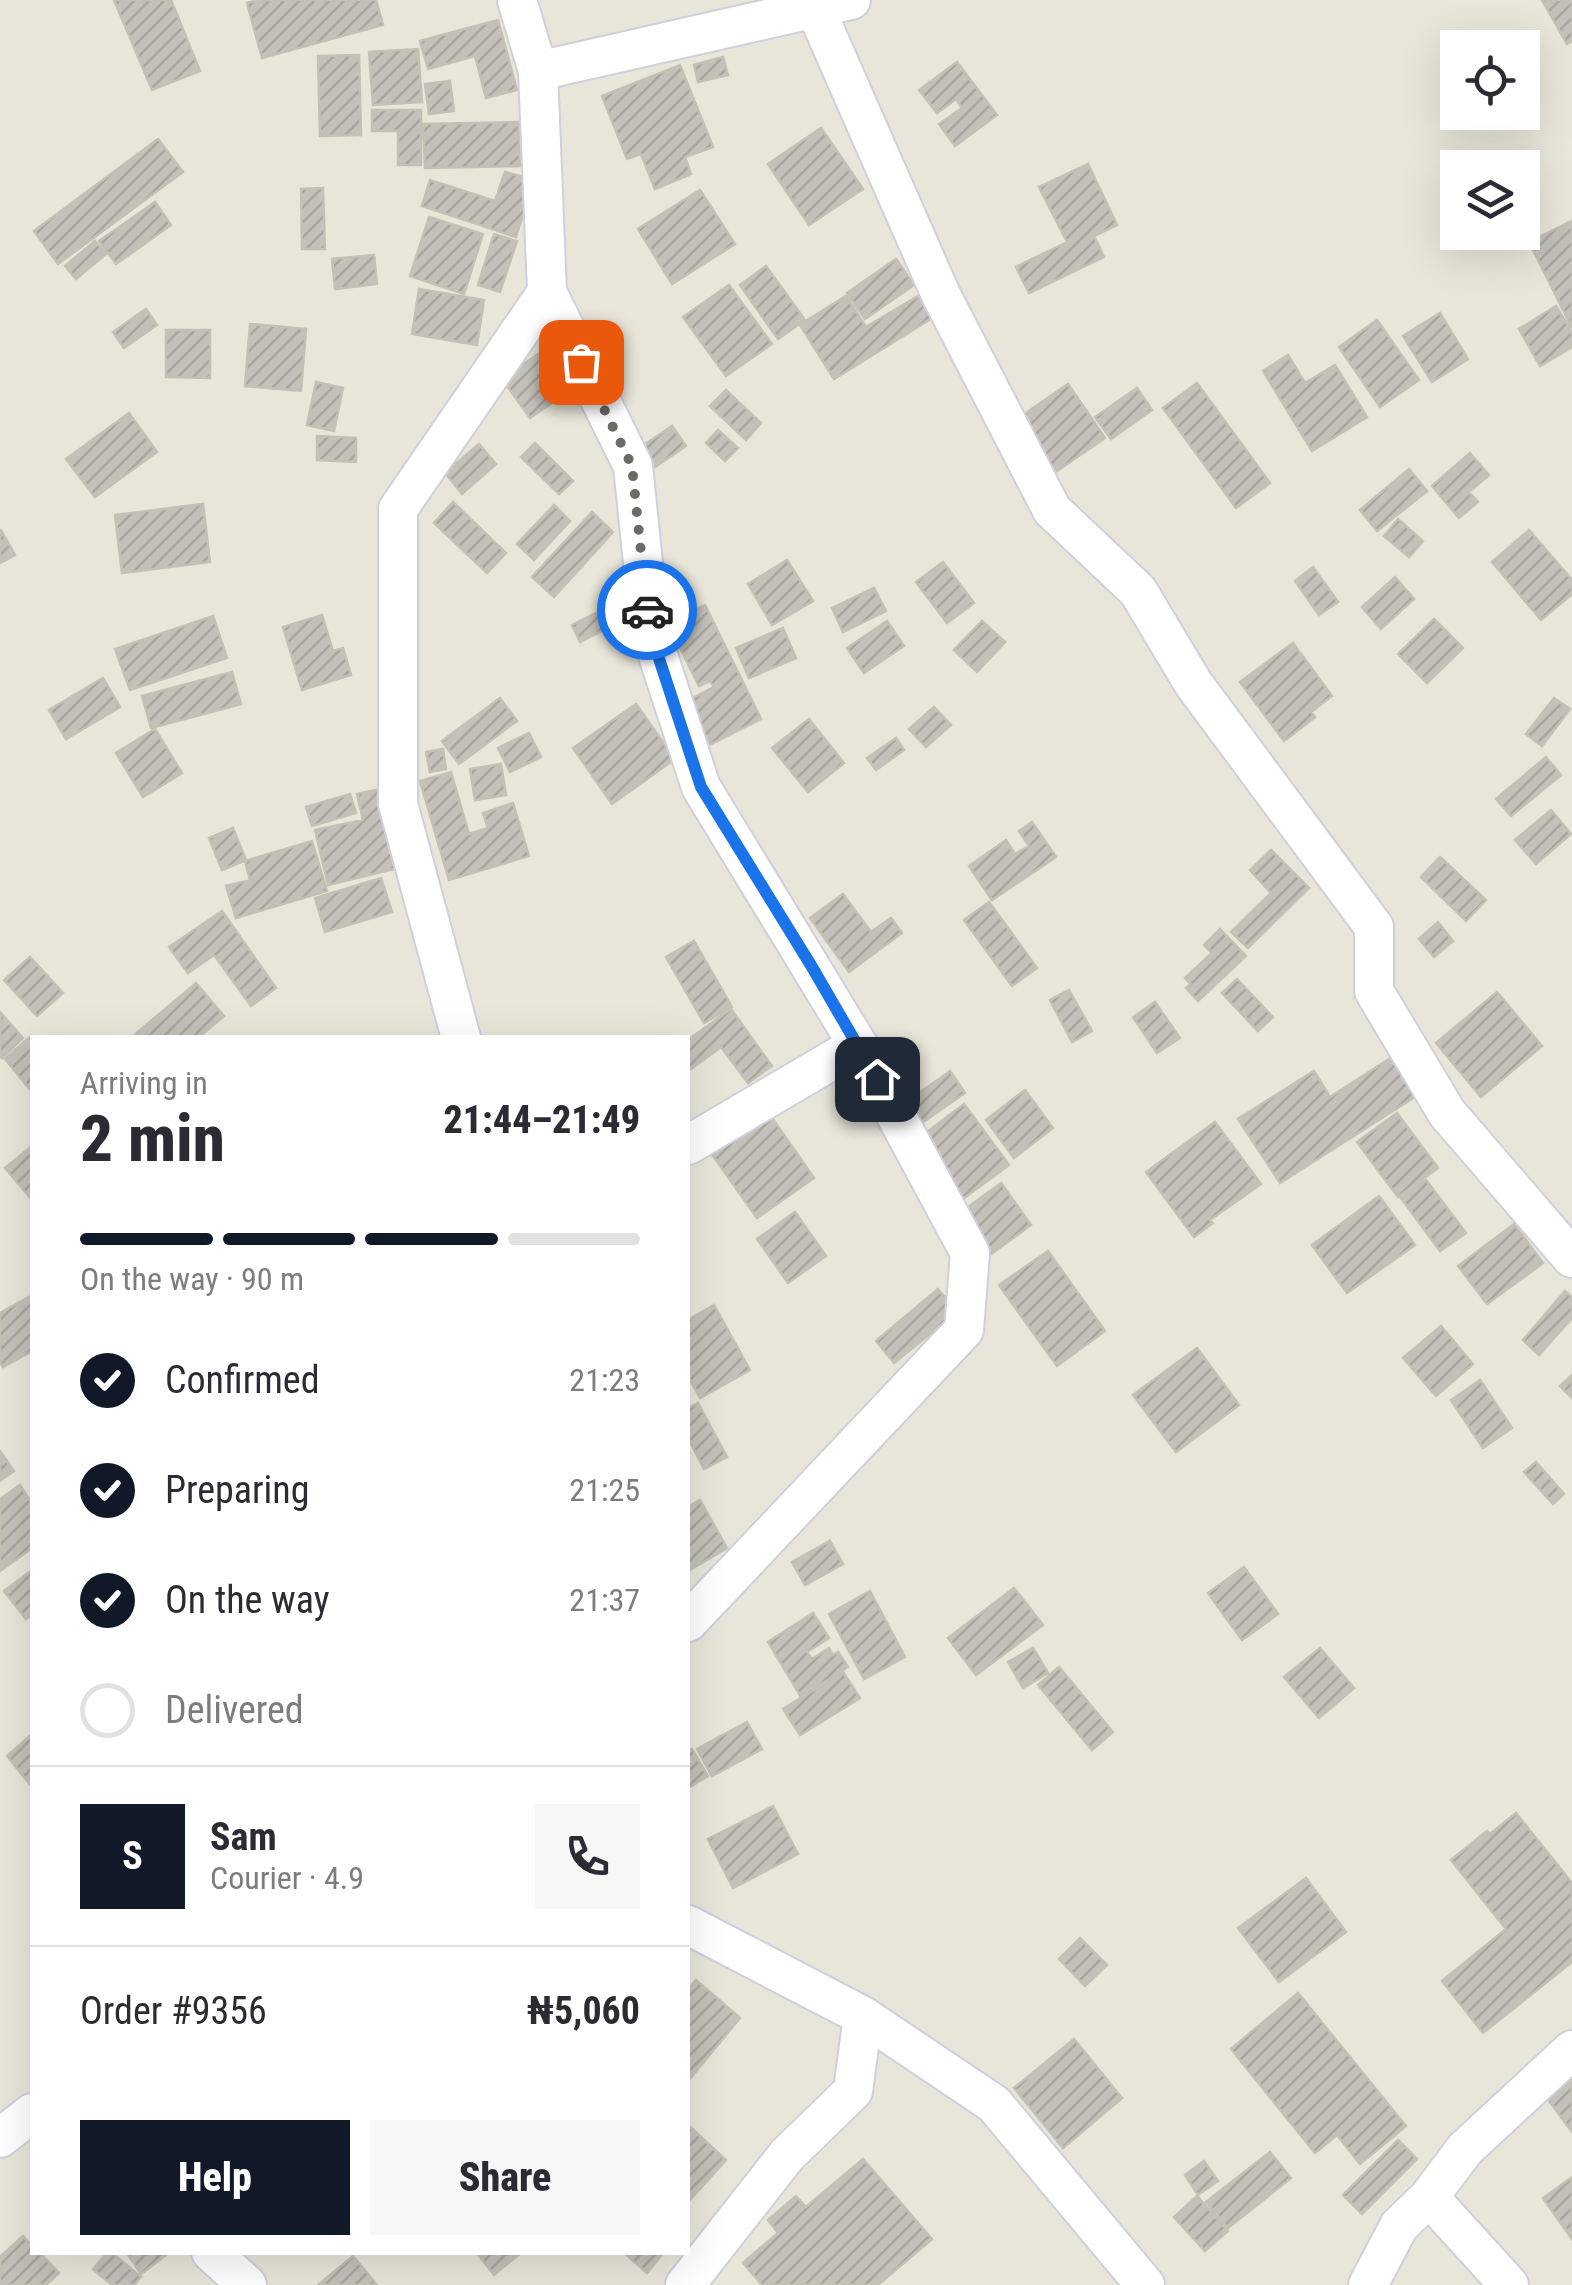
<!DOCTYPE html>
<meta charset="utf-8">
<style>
body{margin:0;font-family:"Roboto Condensed",sans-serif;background:#f7f7f7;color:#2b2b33;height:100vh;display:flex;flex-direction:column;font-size:38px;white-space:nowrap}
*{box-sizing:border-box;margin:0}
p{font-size:32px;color:#7c7c81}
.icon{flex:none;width:55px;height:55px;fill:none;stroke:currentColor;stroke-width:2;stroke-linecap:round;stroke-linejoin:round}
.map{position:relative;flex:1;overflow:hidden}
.side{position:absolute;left:30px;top:1035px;width:660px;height:1220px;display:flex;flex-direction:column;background:#fff;border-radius:0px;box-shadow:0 10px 40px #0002}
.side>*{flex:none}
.tools{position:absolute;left:1440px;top:30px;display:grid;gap:20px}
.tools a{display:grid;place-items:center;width:100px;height:100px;border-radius:0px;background:#fff;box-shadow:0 10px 40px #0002;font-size:50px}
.pin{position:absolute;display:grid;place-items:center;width:85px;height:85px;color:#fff;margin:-42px;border-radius:20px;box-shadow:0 5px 15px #0006}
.courier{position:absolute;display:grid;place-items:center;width:100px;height:100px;margin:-50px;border:8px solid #1a73e8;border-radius:50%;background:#fff;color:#222;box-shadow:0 2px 12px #0007}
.overview em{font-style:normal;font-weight:800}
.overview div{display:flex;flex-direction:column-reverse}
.overview{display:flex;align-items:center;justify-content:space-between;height:170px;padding:0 50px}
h1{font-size:65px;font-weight:800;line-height:75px}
.bar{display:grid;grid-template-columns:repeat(4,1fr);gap:15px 10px;align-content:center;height:120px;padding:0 50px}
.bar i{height:12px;border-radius:8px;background:#e1e1e2}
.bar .selected{background:#111827}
.bar p{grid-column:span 4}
.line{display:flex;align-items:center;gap:25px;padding:0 50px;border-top:2px solid #e1e1e2}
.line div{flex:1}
.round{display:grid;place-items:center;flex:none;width:105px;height:105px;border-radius:0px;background:#f7f7f7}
ol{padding:0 50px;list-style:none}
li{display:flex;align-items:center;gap:30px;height:110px}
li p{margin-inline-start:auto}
li .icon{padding:10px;border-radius:50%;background:#111827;color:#fff;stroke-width:4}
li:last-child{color:#7c7c81}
li i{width:55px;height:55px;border:5px solid #e1e1e2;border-radius:50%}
.button{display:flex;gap:20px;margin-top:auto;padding:20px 50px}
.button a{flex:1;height:115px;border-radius:0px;background:#111827;color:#fff;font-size:40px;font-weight:800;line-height:115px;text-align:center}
.button a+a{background:#f7f7f7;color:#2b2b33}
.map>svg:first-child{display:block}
.building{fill:url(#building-hatch);stroke:#c3c1b4;stroke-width:2.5}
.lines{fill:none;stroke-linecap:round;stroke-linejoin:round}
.minor-casing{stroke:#d0cfde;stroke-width:42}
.minor{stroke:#fff;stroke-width:38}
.done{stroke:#6b6a65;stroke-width:10;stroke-dasharray:0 18}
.route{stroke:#1a73e8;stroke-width:12}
</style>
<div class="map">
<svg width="1572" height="2285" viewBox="0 0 1572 2285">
<defs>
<pattern id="building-hatch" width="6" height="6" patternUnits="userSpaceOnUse" patternTransform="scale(2.5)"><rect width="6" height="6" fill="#c3c1b9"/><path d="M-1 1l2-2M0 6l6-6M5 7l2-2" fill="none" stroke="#a8a69f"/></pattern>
</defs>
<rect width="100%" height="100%" fill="#e8e5d9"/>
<path class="building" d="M114,0H171L200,71L152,90Z
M260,0H376L383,25L262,58L247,3Z
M1542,0H1572V41L1567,44Z
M498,20L517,90L486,98L475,56L428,69L420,41Z
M418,49L422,102L373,105L369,52Z
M359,55L361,135L320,136L318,56Z
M723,57L728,75L698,82L694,65Z
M957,62L997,115L955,146L939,124L962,108L956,99L937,113L919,90Z
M680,65L713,147L685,157L691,174L655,189L641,154L627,159L602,96Z
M450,81L454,111L429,114L425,84Z
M372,110H421V165H398V131H372Z
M519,122L520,166L425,168L423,124Z
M821,128L863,189L809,225L768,164Z
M158,139L183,172L58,264L34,231Z
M1088,164L1117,225L1094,236L1104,257L1029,293L1016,267L1067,242L1039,187Z
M505,172L534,180L516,237L422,206L430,180L495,201Z
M323,188L325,249H302L301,189Z
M700,190L735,244L672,284L638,229Z
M155,202L171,225L116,264L99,241Z
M429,217L483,234L464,294L410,276Z
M1572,221V328L1529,242Z
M494,234L517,241L500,292L478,285Z
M95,241L106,254L76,279L65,266Z
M374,255L377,284L335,289L332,259Z
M896,259L914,285L865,319L847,293Z
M766,266L805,320L778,339L740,285Z
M729,285L772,344L726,376L683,317Z
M419,289L484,300L477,345L412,334Z
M846,296L866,327L918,296L932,318L834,379L800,325Z
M1556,306L1572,332V347L1540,366L1519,329Z
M146,309L157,325L124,348L113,332Z
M1440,313L1468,359L1432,382L1403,336Z
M1377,320L1419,380L1380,407L1339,347Z
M250,324L306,329L301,391L245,386Z
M166,330H210V378L166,377Z
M538,354L565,394L530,418L502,379Z
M1288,355L1305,383L1335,365L1367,417L1312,451L1263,371Z
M316,382L343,388L334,431L307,425Z
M1197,383L1270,483L1236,508L1163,408Z
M1068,384L1105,438L1054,473L1017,419Z
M1137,388L1152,410L1111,439L1095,417Z
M726,390L761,423L746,440L710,406Z
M129,413L157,452L95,497L66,459Z
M672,426L686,446L646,473L632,453Z
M718,430L738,448L725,461L706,443Z
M317,436L356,438V462L317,460Z
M535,443L573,481L559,494L521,457Z
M479,444L496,464L462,494L445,473Z
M1470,453L1489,475L1469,492L1478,502L1459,518L1432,486Z
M1409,469L1427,491L1377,531L1360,510Z
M453,502L506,553L487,573L434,523Z
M203,504L210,562L122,573L115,515Z
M554,505L570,521L534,560L517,544Z
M592,512L613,532L554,597L532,577Z
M1398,519L1423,541L1409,557L1384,536Z
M1,530L15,555L0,563V531Z
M1529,530L1572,580V594L1541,620L1492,562Z
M787,560L813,601L772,625L748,584Z
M943,562L974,603L947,623L916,582Z
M1313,567L1338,602L1319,615L1295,581Z
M1395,577L1414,599L1381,629L1362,607Z
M874,588L886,611L843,632L832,608Z
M614,604L623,620L580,642L572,625Z
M705,605L761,719L707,746L685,702L714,687L710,681L699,686L678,644L668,649L658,628Z
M322,615L333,651L343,648L351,675L302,690L283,627Z
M213,616L227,658L130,690L115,649Z
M1434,619L1463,648L1427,683L1398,654Z
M887,621L904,646L864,673L847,648Z
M982,621L1005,642L977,672L954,650Z
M783,628L796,658L749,678L736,648Z
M1293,643L1332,696L1311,712L1315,717L1284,741L1240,682Z
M232,672L241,704L151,728L142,696Z
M103,678L120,707L66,739L49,710Z
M500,698L517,721L459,764L442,741Z
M1554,698L1570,709L1542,746L1526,734Z
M636,704L675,759L612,804L573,748Z
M934,707L951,725L926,747L909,729Z
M809,719L844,763L808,792L772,748Z
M155,729L182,773L143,797L116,753Z
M529,733L541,757L510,772L498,748Z
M896,738L904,750L876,770L867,758Z
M443,749L446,769L430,772L426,752Z
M1546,757L1561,775L1511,816L1496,799Z
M501,764L506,795L475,800L470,769Z
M451,772L469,834L488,828L483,813L513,803L529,856L449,880L420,781Z
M380,789L398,868L328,885L315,830L363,820L357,794Z
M350,794L356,813L312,826L306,807Z
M1551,810L1571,834L1536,864L1515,840Z
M1032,822L1056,857L992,900L969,866L1006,840L1015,854L1029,846L1019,831Z
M233,828L246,860L222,870L209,838Z
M312,841L327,891L236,918L226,886L250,880L245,861Z
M1271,850L1309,888L1248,948L1231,932L1271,893L1250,870Z
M1440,857L1486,900L1466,921L1421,877Z
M381,878L392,912L325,932L315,898Z
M843,894L871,932L891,918L902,933L849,972L810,918Z
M989,902L1037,968L1012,986L964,920Z
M222,911L276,988L251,1006L214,955L188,973L169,947Z
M1438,922L1453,941L1434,957L1419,939Z
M1220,929L1246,956L1198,1001L1186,988L1191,984L1185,978L1212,953L1204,945Z
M694,941L732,1007L704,1023L666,957Z
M30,957L63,993L37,1016L4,980Z
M1237,979L1273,1017L1258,1031L1222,993Z
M196,983L224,1016L198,1038H134L133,1036Z
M1069,990L1092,1031L1072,1042L1050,1000Z
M1497,992L1542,1046L1481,1097L1436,1043Z
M1155,1002L1180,1038L1157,1053L1133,1017Z
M731,1009L772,1066L748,1083L721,1047L691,1069L688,1065V1040Z
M0,1012L23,1038L2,1058L0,1056Z
M31,1036L32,1038V1092L5,1059Z
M1400,1052L1424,1091L1280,1183L1238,1119L1314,1071L1330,1097Z
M950,1071L965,1093L916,1127L901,1106Z
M1025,1090L1053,1128L1014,1158L986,1120Z
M964,1104L1009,1165L960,1201L915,1141Z
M768,1112L814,1178L757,1218L711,1153Z
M1397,1113L1438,1168L1398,1197L1357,1142Z
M1215,1122L1261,1184L1210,1220L1213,1223L1194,1237L1146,1172Z
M32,1146V1200L5,1168Z
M1426,1180L1466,1233L1440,1251L1401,1198Z
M1001,1183L1031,1225L987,1257L957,1215Z
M1379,1196L1415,1245L1347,1293L1312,1245Z
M795,1212L826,1256L788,1283L757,1239Z
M1514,1224L1543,1263L1487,1304L1458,1266Z
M1048,1251L1105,1331L1057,1366L999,1285Z
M938,1289L957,1312L894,1363L876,1341Z
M1565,1291L1572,1297V1318L1539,1355L1523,1340Z
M29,1297L32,1303V1351L3,1367L0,1362V1313Z
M714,1305L750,1370L700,1398L688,1376V1320Z
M1441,1326L1473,1364L1436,1396L1403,1358Z
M1197,1348L1239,1405L1176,1452L1133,1395Z
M1572,1375V1398L1560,1386Z
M1480,1380L1512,1428L1483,1448L1451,1400Z
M698,1403L727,1457L704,1469L688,1438V1408Z
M0,1451L14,1471L0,1481Z
M1536,1462L1564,1494L1553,1504L1524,1472Z
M20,1485L32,1504V1548L0,1571V1499Z
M700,1500L727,1548L688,1571V1507Z
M830,1541L843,1564L805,1585L792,1562Z
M1244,1567L1278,1614L1242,1640L1208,1593Z
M32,1570V1615L26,1619L4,1591Z
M1014,1588L1043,1625L976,1675L948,1638Z
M870,1591L905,1657L864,1679L829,1614Z
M813,1613L829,1638L807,1652L812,1659L829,1648L833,1655L838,1652L848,1667L801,1697L768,1642Z
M1033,1648L1048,1673L1023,1688L1008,1662Z
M1320,1648L1354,1688L1319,1718L1284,1677Z
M1059,1667L1113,1732L1092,1750L1038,1685Z
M843,1672L860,1698L800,1735L783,1709Z
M747,1722L762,1749L712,1776L697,1749Z
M32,1734V1787L7,1756Z
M692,1749L708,1776L688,1788V1751Z
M773,1806L798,1854L733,1888L708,1839Z
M1516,1813L1572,1883V1962L1483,2033L1442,1981L1506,1929L1451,1860L1487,1831L1490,1834Z
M1306,1878L1346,1932L1279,1982L1238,1928Z
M1080,1938L1107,1965L1085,1986L1059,1959Z
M696,1980L740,2018L688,2081V1990Z
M1298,1993L1406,2126L1360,2164L1337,2135L1315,2153L1231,2049Z
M1074,2039L1122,2098L1063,2148L1014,2088Z
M1572,2068V2132L1541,2090Z
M688,2125L726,2160L688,2202Z
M1398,2140L1417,2159L1362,2214L1343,2195Z
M1270,2152L1291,2178L1228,2228L1206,2202Z
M863,2159L932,2239L878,2285H762L743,2263L778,2233L768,2220L796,2196L806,2207Z
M1204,2161L1218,2181L1198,2195L1185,2175Z
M1571,2178L1572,2179V2239L1543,2198Z
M1197,2196L1228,2231L1205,2251L1174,2217Z
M23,2236L32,2246V2252H39L59,2273L46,2285H0V2257Z
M108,2252H111L141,2277L134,2285H112L93,2269Z
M126,2252H170L141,2274Z
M476,2252H522L494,2275Z
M623,2252H664L647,2273Z
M353,2256L377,2285H318Z"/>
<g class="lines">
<defs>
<path id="minor" d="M517,0L538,71L851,0
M815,8L941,295L1052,510L1138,591L1193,683L1374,927V991L1447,1113L1572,1258
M547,292L633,466L650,631L701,787L858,1045L970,1253L964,1330L688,1622
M461,1038L398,804V509L547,292L538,71
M688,1145L858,1045
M688,1925L863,2016L994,2104L1145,2285
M0,2138L32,2113
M1429,2197L1509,2285
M211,2252L247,2285
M685,2285L787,2155L853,2091L863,2016
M1368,2285L1399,2226L1429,2197L1465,2149L1572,2050"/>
</defs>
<use href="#minor" class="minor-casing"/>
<use href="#minor" class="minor"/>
</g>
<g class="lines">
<path class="done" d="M581,362L632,466L647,610"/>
<path class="route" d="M647,610L650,631L701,787L812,967L877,1079"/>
</g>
</svg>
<div class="tools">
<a><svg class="icon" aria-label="locate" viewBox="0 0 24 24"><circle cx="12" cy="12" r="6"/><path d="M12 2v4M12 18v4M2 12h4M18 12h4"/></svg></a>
<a><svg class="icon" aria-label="layers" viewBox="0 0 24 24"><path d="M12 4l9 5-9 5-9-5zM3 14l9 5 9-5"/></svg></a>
</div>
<div class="pin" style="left:581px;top:362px;background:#ea580c"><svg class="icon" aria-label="bag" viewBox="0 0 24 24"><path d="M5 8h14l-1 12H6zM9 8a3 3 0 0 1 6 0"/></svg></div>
<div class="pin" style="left:877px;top:1079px;background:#1f2937"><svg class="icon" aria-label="home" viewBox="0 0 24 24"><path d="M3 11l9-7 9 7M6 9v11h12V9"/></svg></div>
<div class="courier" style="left:647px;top:610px"><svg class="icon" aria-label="car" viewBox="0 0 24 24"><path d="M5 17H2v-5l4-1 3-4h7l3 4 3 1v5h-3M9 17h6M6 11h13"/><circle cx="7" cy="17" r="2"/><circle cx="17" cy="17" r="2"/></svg></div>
<section class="side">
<div class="overview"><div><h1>2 min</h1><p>Arriving in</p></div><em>21:44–21:49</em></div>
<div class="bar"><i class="selected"></i><i class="selected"></i><i class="selected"></i><i></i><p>On the way · 90 m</p></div>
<ol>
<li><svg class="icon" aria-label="check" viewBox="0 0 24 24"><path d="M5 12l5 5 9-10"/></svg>Confirmed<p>21:23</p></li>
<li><svg class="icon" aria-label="check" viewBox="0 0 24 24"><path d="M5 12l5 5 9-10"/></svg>Preparing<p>21:25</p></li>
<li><svg class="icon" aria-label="check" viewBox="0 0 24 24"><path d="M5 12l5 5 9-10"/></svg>On the way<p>21:37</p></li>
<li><i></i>Delivered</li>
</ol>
<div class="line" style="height:180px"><b class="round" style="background:#111827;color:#fff">S</b><div><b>Sam</b><p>Courier · 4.9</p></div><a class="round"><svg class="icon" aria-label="phone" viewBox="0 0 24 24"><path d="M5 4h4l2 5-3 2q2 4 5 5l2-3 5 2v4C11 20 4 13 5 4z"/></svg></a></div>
<div class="line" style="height:130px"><div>Order #9356</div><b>₦5,060</b></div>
<div class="button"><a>Help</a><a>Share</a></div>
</section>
</div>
